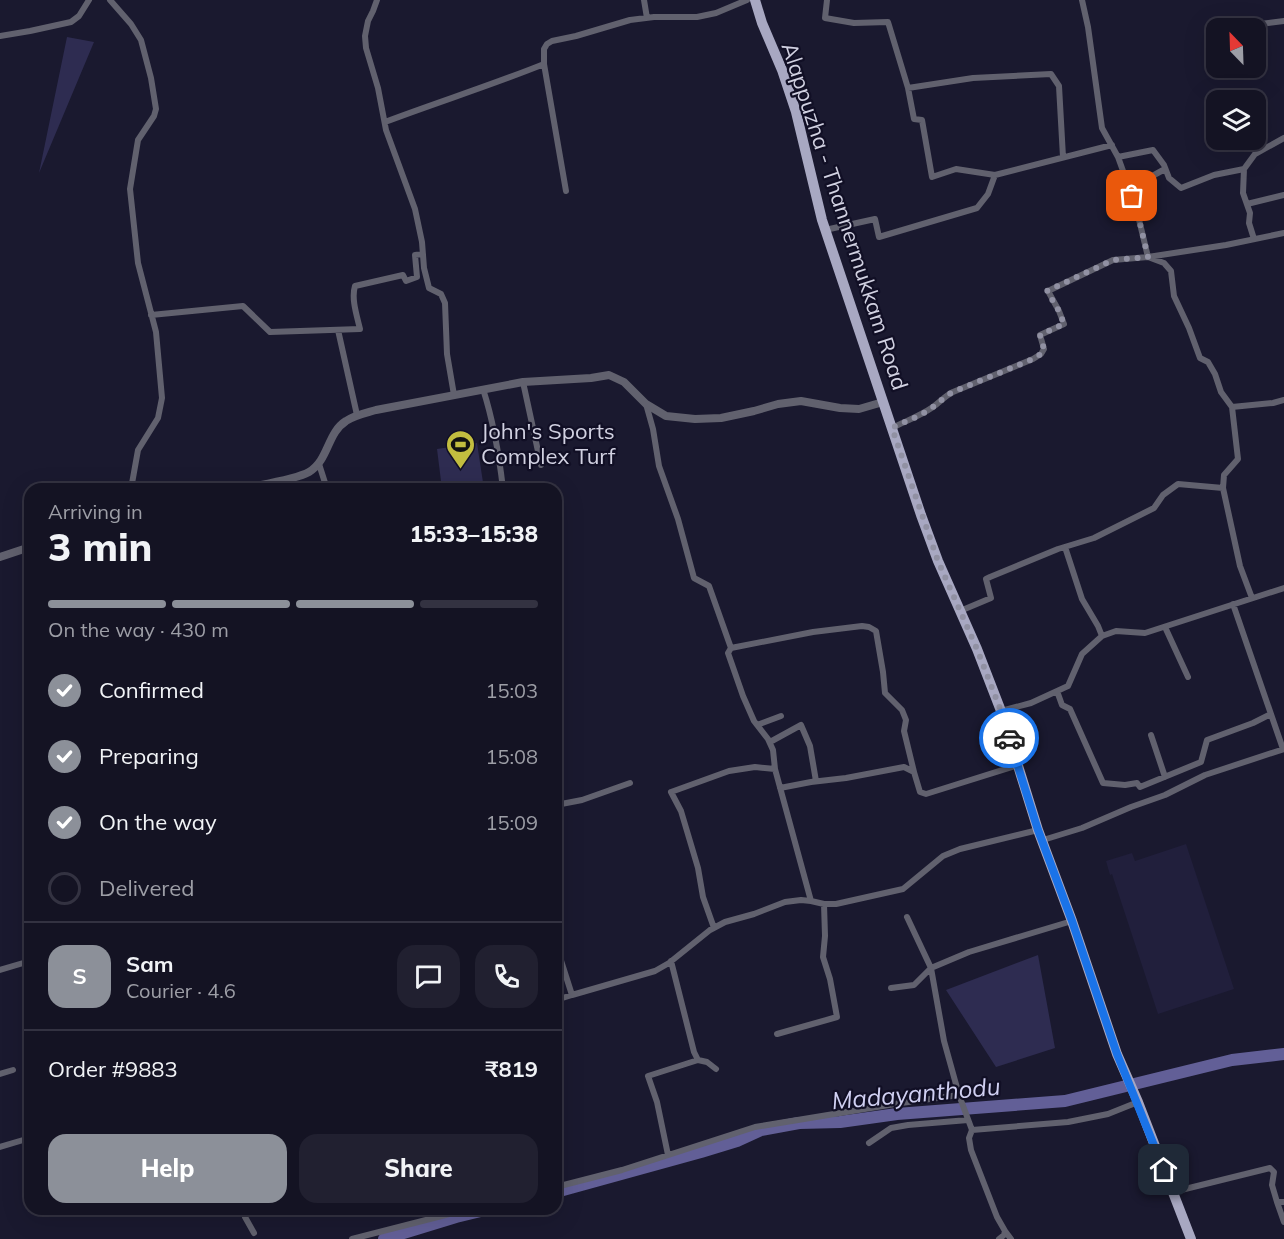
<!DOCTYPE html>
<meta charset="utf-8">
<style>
body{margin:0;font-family:Mulish,sans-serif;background:#212030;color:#f1f3f6;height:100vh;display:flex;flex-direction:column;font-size:22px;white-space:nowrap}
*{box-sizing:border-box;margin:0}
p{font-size:20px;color:#9d9ea6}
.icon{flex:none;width:33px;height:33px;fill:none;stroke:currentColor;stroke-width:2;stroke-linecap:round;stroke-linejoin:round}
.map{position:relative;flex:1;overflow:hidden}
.details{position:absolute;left:24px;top:483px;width:538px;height:732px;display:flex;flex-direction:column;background:#141323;border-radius:18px;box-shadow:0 6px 24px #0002,0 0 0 2px #333241}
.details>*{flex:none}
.needle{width:39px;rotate:337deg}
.buttons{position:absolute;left:1206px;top:18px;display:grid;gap:12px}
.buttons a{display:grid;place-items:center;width:60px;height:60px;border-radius:12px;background:#141323;box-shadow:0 6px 24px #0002,0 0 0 2px #333241;font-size:30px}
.pin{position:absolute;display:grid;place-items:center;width:51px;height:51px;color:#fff;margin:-26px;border-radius:12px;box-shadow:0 3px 9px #0006}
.courier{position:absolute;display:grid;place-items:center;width:60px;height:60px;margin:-30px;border:4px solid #1a73e8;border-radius:50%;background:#fff;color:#222;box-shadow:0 2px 8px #0007}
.headline em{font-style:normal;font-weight:800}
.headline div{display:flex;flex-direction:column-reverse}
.headline{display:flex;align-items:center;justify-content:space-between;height:102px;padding:0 24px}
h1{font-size:39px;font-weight:800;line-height:45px}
.bar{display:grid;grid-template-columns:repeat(4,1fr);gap:9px 6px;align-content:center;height:72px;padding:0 24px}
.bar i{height:8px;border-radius:4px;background:#333241}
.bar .selected{background:#8c9099}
.bar p{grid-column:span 4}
.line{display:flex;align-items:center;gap:15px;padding:0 24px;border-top:2px solid #333241}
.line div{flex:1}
.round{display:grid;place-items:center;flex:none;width:63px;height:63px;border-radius:18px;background:#212030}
ol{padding:0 24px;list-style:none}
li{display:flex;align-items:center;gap:18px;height:66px}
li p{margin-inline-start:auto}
li .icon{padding:6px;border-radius:50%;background:#8c9099;color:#fff;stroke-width:4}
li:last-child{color:#9d9ea6}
li i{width:33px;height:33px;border:3px solid #333241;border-radius:50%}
.action{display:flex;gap:12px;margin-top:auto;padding:12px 24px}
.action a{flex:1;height:69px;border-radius:18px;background:#8c9099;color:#fff;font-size:24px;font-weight:800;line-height:69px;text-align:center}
.action a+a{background:#212030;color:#f1f3f6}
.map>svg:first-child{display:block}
.built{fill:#211f3c}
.green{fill:#2e2c51}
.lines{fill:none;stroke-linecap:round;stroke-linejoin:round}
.stream{stroke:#8381ad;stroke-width:2}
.river{stroke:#625f97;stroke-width:12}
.minor{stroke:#61616e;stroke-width:6}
.tertiary{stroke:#61616e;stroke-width:8}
.primary{stroke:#a8a8c2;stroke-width:10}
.done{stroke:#9191a3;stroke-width:6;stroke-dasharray:0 10.8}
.route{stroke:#1a73e8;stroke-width:8}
.labels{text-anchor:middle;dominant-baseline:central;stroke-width:4.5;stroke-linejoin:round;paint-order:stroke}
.street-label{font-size:22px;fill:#d1d1e1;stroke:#110f25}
.poi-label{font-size:22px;fill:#d1d1e1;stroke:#110f25;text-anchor:start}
.water-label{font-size:24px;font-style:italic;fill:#d0d0f2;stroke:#110f25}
</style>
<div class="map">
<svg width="1284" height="1239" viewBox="0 0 1284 1239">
<rect width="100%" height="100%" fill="#1a192f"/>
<path class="built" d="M1186,844L1234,989L1158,1014L1112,874L1110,875L1106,861L1132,853L1135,861Z"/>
<path class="green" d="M67,37L94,42L39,173Z
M477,443L484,489H442L437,449Z
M1038,955L1055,1048L996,1067L946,990Z"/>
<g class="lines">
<path class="stream" d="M453,1218L456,1209"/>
<path class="river" d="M556,1192L701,1152L737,1141L761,1130L799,1123L840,1122L897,1114L1065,1101L1232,1060L1284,1054
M384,1239L456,1217L489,1209"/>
<path class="minor" d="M110,0L131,24L141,40L151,78L156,109L154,116L138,140L130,189L138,263L156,332L162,398L158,418L138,450L131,489
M377,0L373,11L368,21L365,36L366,48L378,88L386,130L415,209L422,242L424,268L429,288L441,294L445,303L447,354L454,395
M644,0L647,18
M827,0L825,18L854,23L888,22L908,88L973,78L1051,74L1059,86L1063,157
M1082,0L1088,27L1102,128L1118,157L1136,207L1148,257L1164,263L1171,271L1174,296L1189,328L1200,358L1208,362L1215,374L1221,392L1232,407
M1243,28L1253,25L1284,21
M0,36L30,31L71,22L79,16L89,0
M544,64L566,191
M908,88L914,119L922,120L932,177L956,169L995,175L1112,145
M385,122C438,102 492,85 544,64V49L547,44L552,41L576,36L630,20L654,17H697L716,13L747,0
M1118,157L1153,150L1164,165L1169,178L1181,188L1214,175L1244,169L1255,154L1284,138
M1244,169L1243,193L1250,213L1249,223L1254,239
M1127,184L1145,180L1165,169
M1247,204L1284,195
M825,230L875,219L879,237L977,208L988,194L995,175
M151,315L243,306L270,332L360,329C357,316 351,299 355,286L403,275L406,281L417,277L415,255L423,254
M338,330L357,415
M523,382L541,465
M483,389C494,423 499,454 503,489
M646,404L653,429L659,466L678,519L694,578L709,586L731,648
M892,428C906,421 920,416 933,407C940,402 945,396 953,392L1033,359L1041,354L1044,349L1040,335L1064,324L1059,311L1048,291L1113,260L1148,257L1226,245L1284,233
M319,464L327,489
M1065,547L1082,599L1098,626L1102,636
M1252,598L1240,566L1223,488L1224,475L1238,459L1232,407L1273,403L1284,400
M1233,604L1283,749
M960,611L991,598L986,579L990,577L1058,549L1094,538L1154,508L1163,495L1178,484L1223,488
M1165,627L1188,677
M1057,691L1062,705L1070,709L1103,783L1125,785L1137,783L1140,787L1201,762L1207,740L1253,723L1271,714
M1001,711L1031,703L1068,686L1082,654L1102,636L1116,631L1145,633L1284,588
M757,725L781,716
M1151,735L1165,777
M770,742L801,725L810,746L816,781
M780,788L811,782L846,778L904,767L914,772L920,792L926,794L1018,765
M556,805L582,800L630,783
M1043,840L1082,828L1131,807L1165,795L1205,775L1284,749
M556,845L560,867L556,889
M811,901L775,769L773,750L768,739L754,721L743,696L728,653L731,648L813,632L862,626L869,627L876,631L883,672L885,693L902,710L906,720L904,731L914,772
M714,928L703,897L698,868L681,811L671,792L729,771L755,767L775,769
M556,945L572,995L556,1000
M671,961L694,1052L698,1060L707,1062L716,1069
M0,970L30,961
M891,988L914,985L931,968L907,917
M572,995L655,971L669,963L710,930L725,922L754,914L785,902L801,900L811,901L824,904H836L903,889L943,856L960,849L1038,830
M777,1034L837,1017L830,979L823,957L825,936L824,904
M0,1074L13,1070
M972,1130L959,1095L944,1041L931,968L969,952L1072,921
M869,1143L891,1128L908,1125L968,1120
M0,1147L30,1138
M668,1155L657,1102L648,1076L698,1060
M556,1187L622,1170L755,1127L901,1103L959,1095
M1173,1192L1270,1168L1274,1172L1272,1185L1277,1202H1284
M1277,1202L1284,1222
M243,1209L245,1217L254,1233
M1005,1231L1011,1239
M352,1239L469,1209
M999,1239L1004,1235L1005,1231L997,1217L971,1150L969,1138L972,1130L1068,1122L1108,1114L1138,1102"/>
<path class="tertiary" d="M241,489C258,485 295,480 309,472C329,460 327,433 346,421C355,415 366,413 376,410L523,382L591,378L609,375L624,382L646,404L666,416L695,419L721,418L754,411L778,404L801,401L840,408L859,409L883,402
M0,557L30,547"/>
<path class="primary" d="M755,0L762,23L782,70L796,112L822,220L921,515L938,561L977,649L1001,711L1038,830L1072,921L1117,1054L1138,1102L1191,1239"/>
</g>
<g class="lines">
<path class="done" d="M1009,738L1001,711L977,649L938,561L892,428C906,421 921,416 933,407C940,402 945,396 953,392L1033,359L1041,354L1044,349L1040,335L1064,324L1059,311L1047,291L1113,260L1148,257L1136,207L1132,196"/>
<path class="route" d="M1009,738L1038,830L1072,921L1117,1054L1164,1170"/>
</g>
<defs>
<symbol id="stadium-pin" viewBox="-11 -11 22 30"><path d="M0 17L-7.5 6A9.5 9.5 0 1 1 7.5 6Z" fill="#c2bd3f" stroke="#110f25"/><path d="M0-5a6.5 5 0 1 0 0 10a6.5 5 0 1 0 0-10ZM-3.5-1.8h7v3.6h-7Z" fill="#111"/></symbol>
</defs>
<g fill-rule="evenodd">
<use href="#stadium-pin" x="444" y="428" width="33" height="45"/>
</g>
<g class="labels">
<g class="street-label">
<text transform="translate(845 216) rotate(72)">Alappuzha - Thannermukkam Road</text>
</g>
<g class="poi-label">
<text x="481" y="431">John's Sports<tspan x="481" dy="25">Complex Turf</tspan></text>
</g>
<g class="water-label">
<text transform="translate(916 1093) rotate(-5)">Madayanthodu</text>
</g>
</g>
</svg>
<div class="buttons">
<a><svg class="needle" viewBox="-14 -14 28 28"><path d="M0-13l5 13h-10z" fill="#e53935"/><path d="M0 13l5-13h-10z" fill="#9d9ea6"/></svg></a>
<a><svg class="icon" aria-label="layers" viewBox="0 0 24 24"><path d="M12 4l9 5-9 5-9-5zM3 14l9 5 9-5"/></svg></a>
</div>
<div class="pin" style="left:1132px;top:196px;background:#ea580c"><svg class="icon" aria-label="bag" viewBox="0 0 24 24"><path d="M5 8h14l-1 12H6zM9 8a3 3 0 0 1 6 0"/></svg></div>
<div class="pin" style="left:1164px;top:1170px;background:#1f2937"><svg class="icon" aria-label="home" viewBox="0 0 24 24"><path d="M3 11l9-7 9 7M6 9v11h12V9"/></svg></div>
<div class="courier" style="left:1009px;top:738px"><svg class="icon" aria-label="car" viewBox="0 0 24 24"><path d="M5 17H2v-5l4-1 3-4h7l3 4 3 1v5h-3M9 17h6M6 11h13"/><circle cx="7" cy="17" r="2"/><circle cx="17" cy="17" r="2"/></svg></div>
<section class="details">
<div class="headline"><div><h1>3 min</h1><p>Arriving in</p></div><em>15:33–15:38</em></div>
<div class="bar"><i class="selected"></i><i class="selected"></i><i class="selected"></i><i></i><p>On the way · 430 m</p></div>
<ol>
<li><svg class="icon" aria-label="check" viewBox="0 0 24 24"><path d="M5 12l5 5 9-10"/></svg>Confirmed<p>15:03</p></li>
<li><svg class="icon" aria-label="check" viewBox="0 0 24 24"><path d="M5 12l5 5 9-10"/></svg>Preparing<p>15:08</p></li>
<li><svg class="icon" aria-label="check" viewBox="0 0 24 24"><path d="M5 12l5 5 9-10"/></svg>On the way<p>15:09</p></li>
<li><i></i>Delivered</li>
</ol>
<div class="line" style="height:108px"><b class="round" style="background:#8c9099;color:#fff">S</b><div><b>Sam</b><p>Courier · 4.6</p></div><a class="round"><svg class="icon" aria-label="chat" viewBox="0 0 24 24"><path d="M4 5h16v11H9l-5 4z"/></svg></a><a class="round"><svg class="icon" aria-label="phone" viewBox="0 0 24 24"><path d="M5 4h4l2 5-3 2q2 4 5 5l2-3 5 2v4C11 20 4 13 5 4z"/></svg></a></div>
<div class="line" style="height:78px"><div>Order #9883</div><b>₹819</b></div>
<div class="action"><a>Help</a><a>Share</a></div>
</section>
</div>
